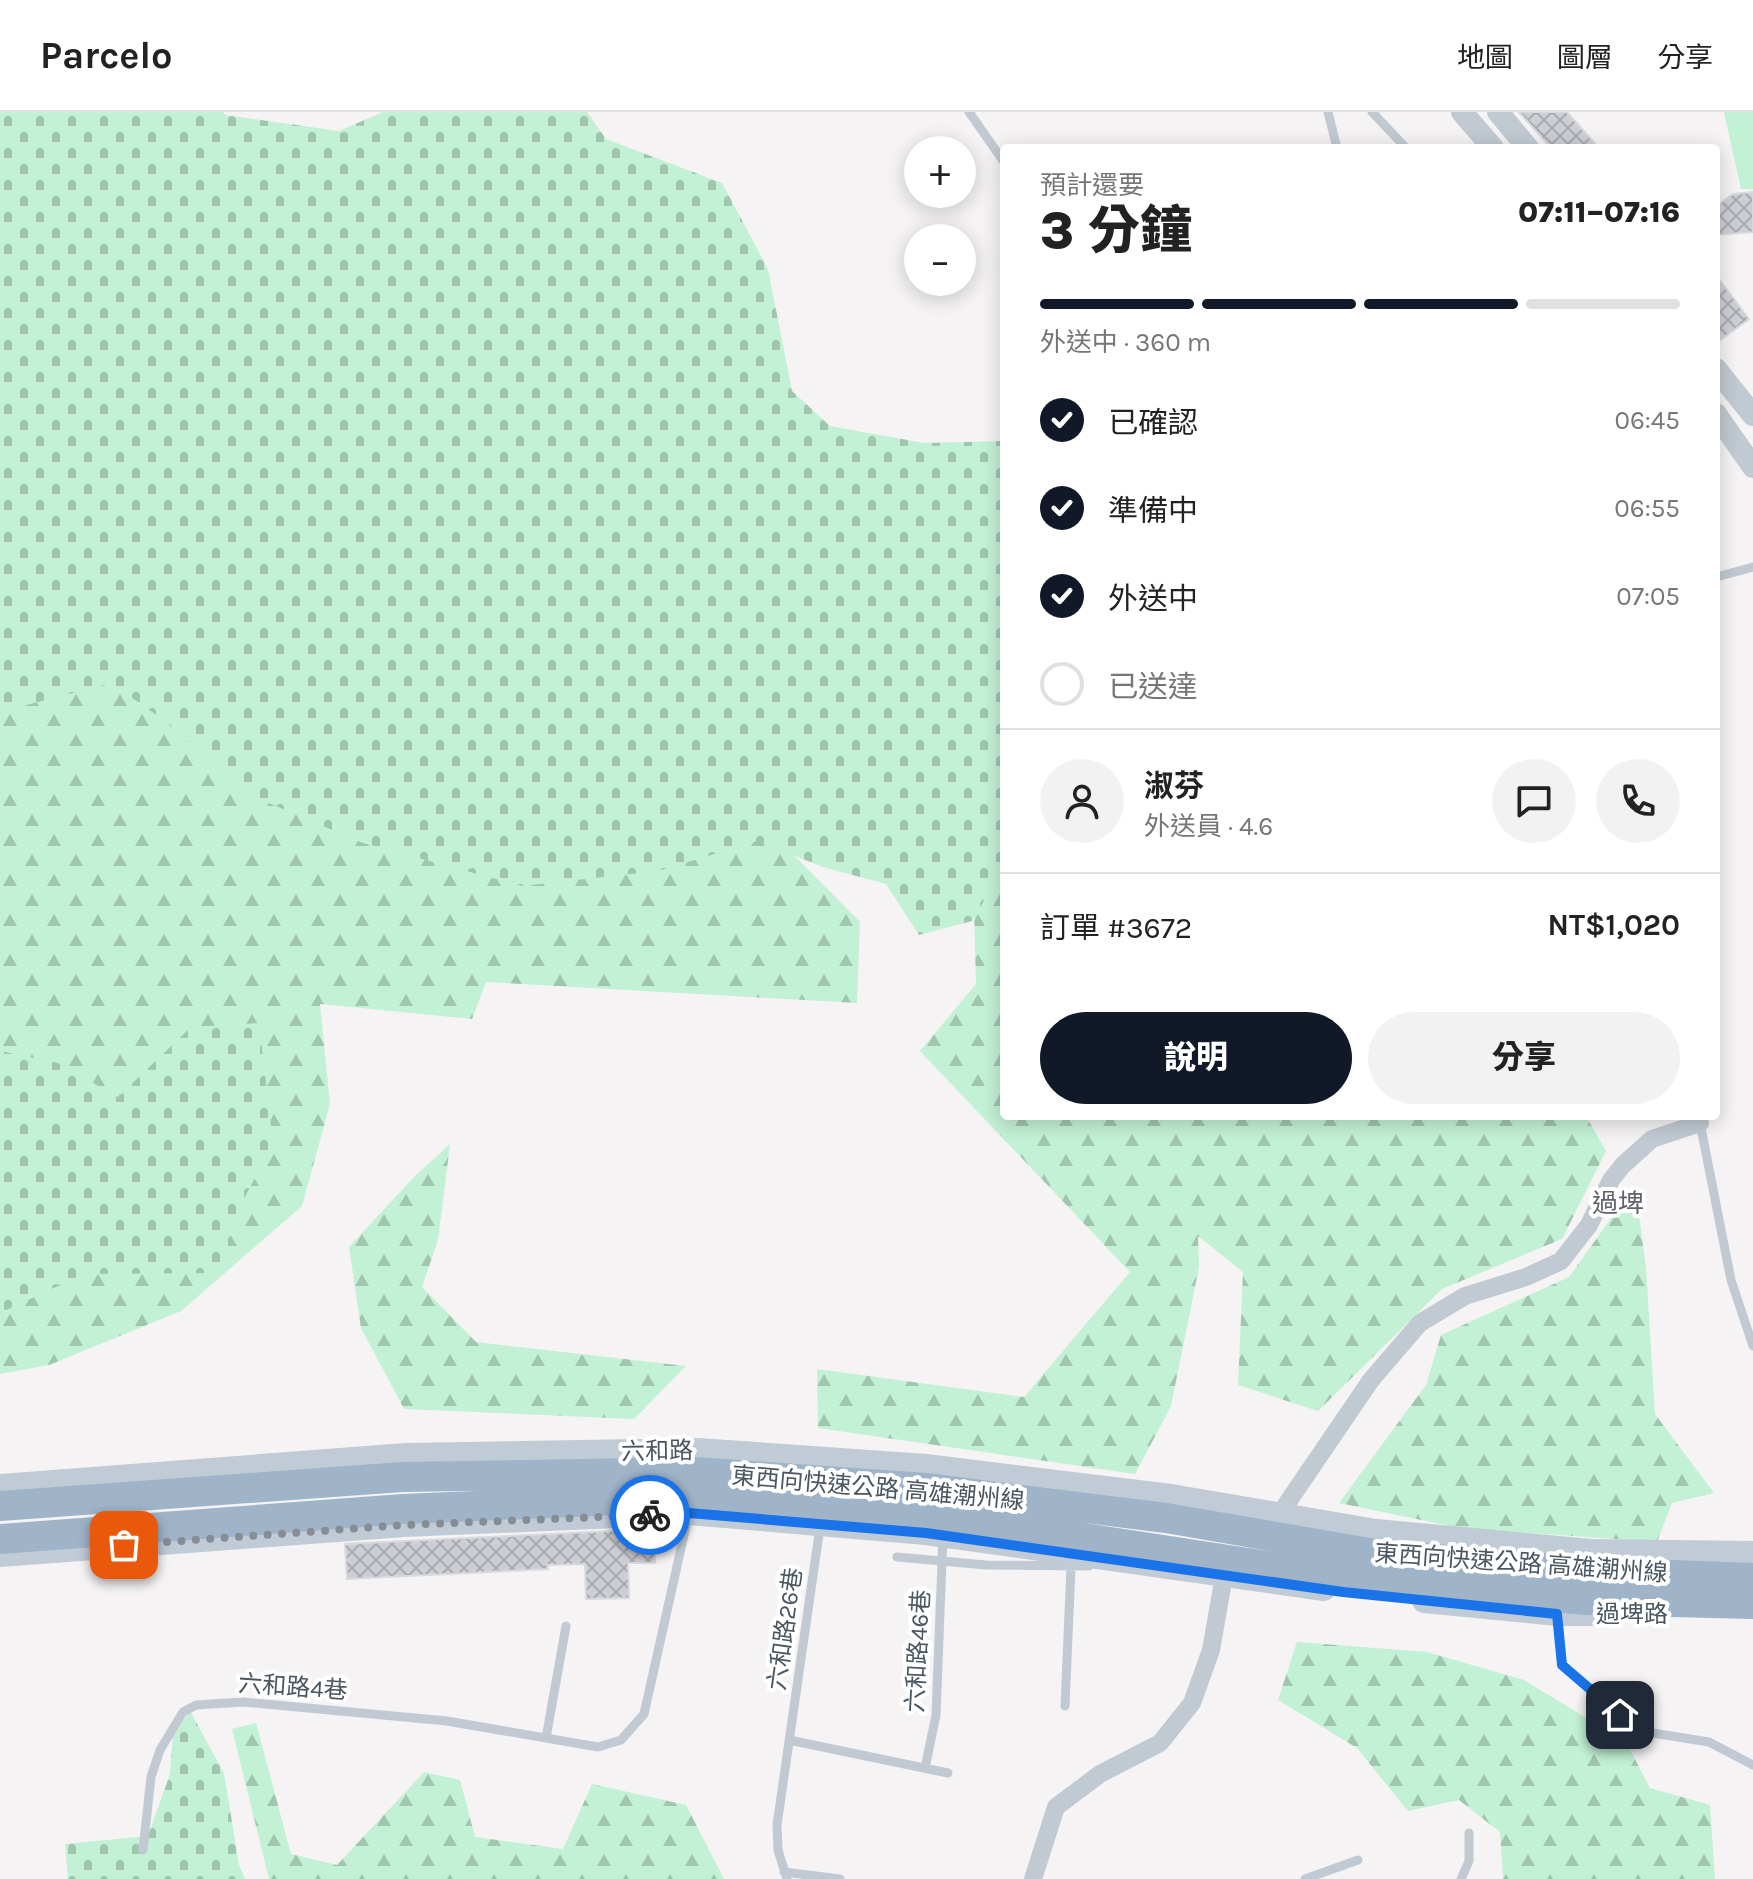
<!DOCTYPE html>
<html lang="zh-TW">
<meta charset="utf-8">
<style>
body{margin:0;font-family:Karla,"Noto Sans TC",sans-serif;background:#f2f2f2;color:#222;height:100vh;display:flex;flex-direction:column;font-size:30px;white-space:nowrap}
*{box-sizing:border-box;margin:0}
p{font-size:26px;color:#767676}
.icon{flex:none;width:44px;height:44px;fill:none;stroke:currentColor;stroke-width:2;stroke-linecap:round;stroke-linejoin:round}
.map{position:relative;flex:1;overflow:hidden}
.sheet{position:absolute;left:1000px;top:32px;width:720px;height:976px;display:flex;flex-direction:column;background:#fff;border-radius:8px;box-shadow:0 4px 20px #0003}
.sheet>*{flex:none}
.buttons{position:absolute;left:904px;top:24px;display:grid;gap:16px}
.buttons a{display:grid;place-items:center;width:72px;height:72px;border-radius:50%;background:#fff;box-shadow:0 4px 20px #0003;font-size:40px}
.pin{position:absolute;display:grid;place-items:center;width:68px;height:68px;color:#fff;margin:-34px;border-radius:16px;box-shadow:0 4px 12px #0006}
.courier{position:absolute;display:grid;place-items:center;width:80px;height:80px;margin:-40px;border:6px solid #1a73e8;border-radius:50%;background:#fff;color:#222;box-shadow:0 2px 10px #0007}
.head em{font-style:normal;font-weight:800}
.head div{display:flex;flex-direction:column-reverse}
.head{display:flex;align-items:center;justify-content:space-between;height:136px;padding:0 40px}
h1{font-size:52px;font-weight:800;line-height:60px}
.bar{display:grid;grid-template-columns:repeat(4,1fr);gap:12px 8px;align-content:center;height:96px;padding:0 40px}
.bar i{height:10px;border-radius:6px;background:#e0e0e0}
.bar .on{background:#111827}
.bar p{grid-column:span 4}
.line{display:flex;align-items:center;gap:20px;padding:0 40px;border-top:2px solid #e0e0e0}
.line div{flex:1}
.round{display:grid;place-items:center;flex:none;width:84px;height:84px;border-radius:42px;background:#f2f2f2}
ol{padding:0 40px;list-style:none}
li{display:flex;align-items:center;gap:24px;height:88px}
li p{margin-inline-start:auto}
li .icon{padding:8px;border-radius:50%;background:#111827;color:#fff;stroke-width:4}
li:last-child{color:#767676}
li i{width:44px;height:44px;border:4px solid #e0e0e0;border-radius:50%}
.action{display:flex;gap:16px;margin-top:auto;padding:16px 40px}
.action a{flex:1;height:92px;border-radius:48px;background:#111827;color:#fff;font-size:32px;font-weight:800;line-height:92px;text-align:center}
.action a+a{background:#f2f2f2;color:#222}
header{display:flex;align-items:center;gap:48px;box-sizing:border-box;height:112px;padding:0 40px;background:#fff;border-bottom:2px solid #e0e0e0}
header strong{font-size:38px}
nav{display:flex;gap:44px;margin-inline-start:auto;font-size:28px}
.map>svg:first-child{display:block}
.grass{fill:#c3f1d5}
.forest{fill:url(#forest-firs)}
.cemetery{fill:url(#cemetery-stones)}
.building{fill:url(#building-cross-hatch);stroke:#d7d9de;stroke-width:2}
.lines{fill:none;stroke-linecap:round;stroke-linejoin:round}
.service{stroke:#c1cad2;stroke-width:9}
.minor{stroke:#c1cad2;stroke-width:18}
.tertiary{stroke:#c1cad2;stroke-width:22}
.secondary{stroke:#c1cbd6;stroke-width:24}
.trunk{stroke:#9fb4c9;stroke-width:30}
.done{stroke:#868d94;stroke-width:8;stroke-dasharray:0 14.4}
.route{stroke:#1a73e8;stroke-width:10}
.labels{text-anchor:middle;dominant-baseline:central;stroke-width:8;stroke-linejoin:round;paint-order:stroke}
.street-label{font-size:24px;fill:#4a5661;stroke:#fff}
.neighbourhood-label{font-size:26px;fill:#5f6368;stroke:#fff}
</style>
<header>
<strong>Parcelo</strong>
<nav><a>地圖</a><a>圖層</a><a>分享</a></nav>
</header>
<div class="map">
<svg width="1753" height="1767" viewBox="0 0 1753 1767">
<defs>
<pattern id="forest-firs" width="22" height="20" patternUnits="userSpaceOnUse" patternTransform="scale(2)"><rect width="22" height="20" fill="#c3f1d5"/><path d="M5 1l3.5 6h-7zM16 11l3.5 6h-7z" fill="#a0c6b0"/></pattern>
<pattern id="cemetery-stones" width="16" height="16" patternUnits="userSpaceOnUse" patternTransform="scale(2)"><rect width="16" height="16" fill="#c3f1d5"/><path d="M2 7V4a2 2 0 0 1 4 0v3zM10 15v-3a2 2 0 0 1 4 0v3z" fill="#a0c6b0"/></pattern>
<pattern id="building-cross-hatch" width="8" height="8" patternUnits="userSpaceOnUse" patternTransform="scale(2)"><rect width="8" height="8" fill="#cdcfd5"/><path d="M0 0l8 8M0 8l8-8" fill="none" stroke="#a8abb0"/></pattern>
</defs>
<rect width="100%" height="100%" fill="#f5f3f3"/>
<path class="grass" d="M1724,0H1753V77H1741Z"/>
<path class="forest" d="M114,533L760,709L860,810L857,891L486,870L472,907L320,892L330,992L302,1094L181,1199L49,1253L0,1262V556Z
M1004,685V1004H1586L1606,1039L1562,1127L1442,1177L1318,1299L1238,1273L1243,1160L1198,1124L1199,1155L1171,1294L1135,1362L818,1316L817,1257L1024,1285L1130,1160L920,939L976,872L972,723Z
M450,1032L438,1128L422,1175L476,1230L686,1254L634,1307L404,1297L361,1216L349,1135L414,1065Z
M1635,1073L1646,1156L1655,1302L1714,1381L1672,1391L1657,1430L1460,1416L1339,1391L1426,1273L1441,1223L1569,1165Z
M1297,1530L1427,1540L1524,1568L1626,1630L1650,1676L1710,1693L1715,1767H1503L1500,1720L1459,1688L1408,1699L1357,1636L1278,1588Z
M256,1611L291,1742L337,1753L424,1660L460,1668L475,1725L563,1737L592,1672L686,1693L724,1767H269L232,1617Z"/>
<path class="cemetery" d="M0,0H223L225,3L339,19L383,0H587L606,27L722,71L768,157L792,279L830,314L924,331L1004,329V754L972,809L919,823L886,772L823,755L757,729L658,759L522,774L363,731L238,678L165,609L111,571L0,600Z
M259,911L273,1031L235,1104L225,1161L84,1162L0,1201V939L58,951L118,985L191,915Z
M190,1599L224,1661L239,1753L245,1767H68L65,1732L148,1724L170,1662L173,1624Z"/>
<path class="building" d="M1519,0H1567L1599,36H1551Z
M1753,80V120L1716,123V94L1733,82Z
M1716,163L1749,207L1716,231Z
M654,1417L655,1451H628L629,1486L586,1487L585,1452L547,1453L548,1457L347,1467L345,1432Z"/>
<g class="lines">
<path class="service" d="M969,0L1004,50
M1328,0L1337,36
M1372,0L1406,36
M1716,465L1753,455
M1700,1011L1731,1168L1753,1234
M897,1445L986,1453L1089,1454
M1557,1502L1562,1553L1640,1619L1709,1630L1753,1653
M1065,1594L1071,1455
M546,1626L566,1514
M789,1628L948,1661
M925,1656L936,1603L943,1424
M143,1738L151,1665L160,1638L183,1600L196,1593L243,1590L447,1609L598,1635L621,1628L644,1602L688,1405
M784,1760L840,1767
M787,1767L778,1738L777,1713L820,1415
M1305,1767L1358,1748
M1461,1767L1469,1749V1721"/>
<path class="minor" d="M1275,1409L1371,1268L1420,1211L1465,1184L1526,1165L1561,1149L1589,1113L1611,1068L1623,1053L1652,1027L1700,1011
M1033,1767L1056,1695L1100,1662L1160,1631L1192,1591L1211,1538L1224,1464L1233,1454"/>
<path class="tertiary" d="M1462,0L1493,36
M1498,0L1528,36
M1716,257L1753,303
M1716,302L1753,355"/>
<path class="secondary" d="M0,1374L406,1343L698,1338L926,1354L1171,1384L1376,1419L1592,1439L1753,1441
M0,1443L404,1413L689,1401L926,1421L1324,1477
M1424,1489L1557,1502H1607"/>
<path class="trunk" d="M0,1394L402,1365L695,1360L926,1376L1166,1406L1375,1442L1592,1460L1753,1466
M0,1427L403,1397L691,1385L926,1402L1373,1470L1588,1488L1753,1492"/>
</g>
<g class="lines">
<path class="done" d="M124,1433L404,1413L650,1403"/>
<path class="route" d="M650,1403L689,1401L926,1421L1343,1480L1557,1502L1562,1553L1620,1603"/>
</g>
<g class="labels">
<g class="street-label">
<text transform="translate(657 1339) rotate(-1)">六和路</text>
<text transform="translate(878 1376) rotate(5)">東西向快速公路 高雄潮州線</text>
<text transform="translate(1521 1451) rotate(4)">東西向快速公路 高雄潮州線</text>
<text x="1632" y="1502">過埤路</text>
<text transform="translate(785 1517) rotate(-82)">六和路26巷</text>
<text transform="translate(918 1539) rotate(-87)">六和路46巷</text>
<text transform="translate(293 1575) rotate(4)">六和路4巷</text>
</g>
<g class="neighbourhood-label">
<text x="1618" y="1091">過埤</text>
</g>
</g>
</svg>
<div class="buttons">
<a>+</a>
<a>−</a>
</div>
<div class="pin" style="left:124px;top:1433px;background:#ea580c"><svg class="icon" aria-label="bag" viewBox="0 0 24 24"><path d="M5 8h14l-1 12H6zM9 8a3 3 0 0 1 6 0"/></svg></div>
<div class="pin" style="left:1620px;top:1603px;background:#1f2937"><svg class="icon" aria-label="home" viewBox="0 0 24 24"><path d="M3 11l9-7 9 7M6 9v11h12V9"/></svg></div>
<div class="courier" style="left:650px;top:1403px"><svg class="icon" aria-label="bike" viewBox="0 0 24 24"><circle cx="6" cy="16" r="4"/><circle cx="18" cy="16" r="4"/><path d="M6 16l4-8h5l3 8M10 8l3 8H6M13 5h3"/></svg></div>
<section class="sheet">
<div class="head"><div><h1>3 分鐘</h1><p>預計還要</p></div><em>07:11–07:16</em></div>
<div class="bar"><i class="on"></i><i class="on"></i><i class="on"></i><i></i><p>外送中 · 360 m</p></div>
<ol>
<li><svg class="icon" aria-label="check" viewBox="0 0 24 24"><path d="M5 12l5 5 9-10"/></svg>已確認<p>06:45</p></li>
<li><svg class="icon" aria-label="check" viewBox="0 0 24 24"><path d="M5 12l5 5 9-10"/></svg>準備中<p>06:55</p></li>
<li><svg class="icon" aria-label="check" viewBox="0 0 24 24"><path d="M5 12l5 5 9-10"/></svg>外送中<p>07:05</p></li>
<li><i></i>已送達</li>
</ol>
<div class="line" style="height:144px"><a class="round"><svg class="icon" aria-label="person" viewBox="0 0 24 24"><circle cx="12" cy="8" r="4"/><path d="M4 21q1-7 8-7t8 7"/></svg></a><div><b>淑芬</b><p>外送員 · 4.6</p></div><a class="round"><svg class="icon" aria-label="chat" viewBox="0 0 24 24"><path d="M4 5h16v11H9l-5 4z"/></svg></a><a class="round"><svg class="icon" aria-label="phone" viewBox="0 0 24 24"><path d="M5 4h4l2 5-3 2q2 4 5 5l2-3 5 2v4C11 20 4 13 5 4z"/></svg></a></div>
<div class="line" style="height:104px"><div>訂單 #3672</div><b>NT$1,020</b></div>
<div class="action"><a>說明</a><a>分享</a></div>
</section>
</div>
